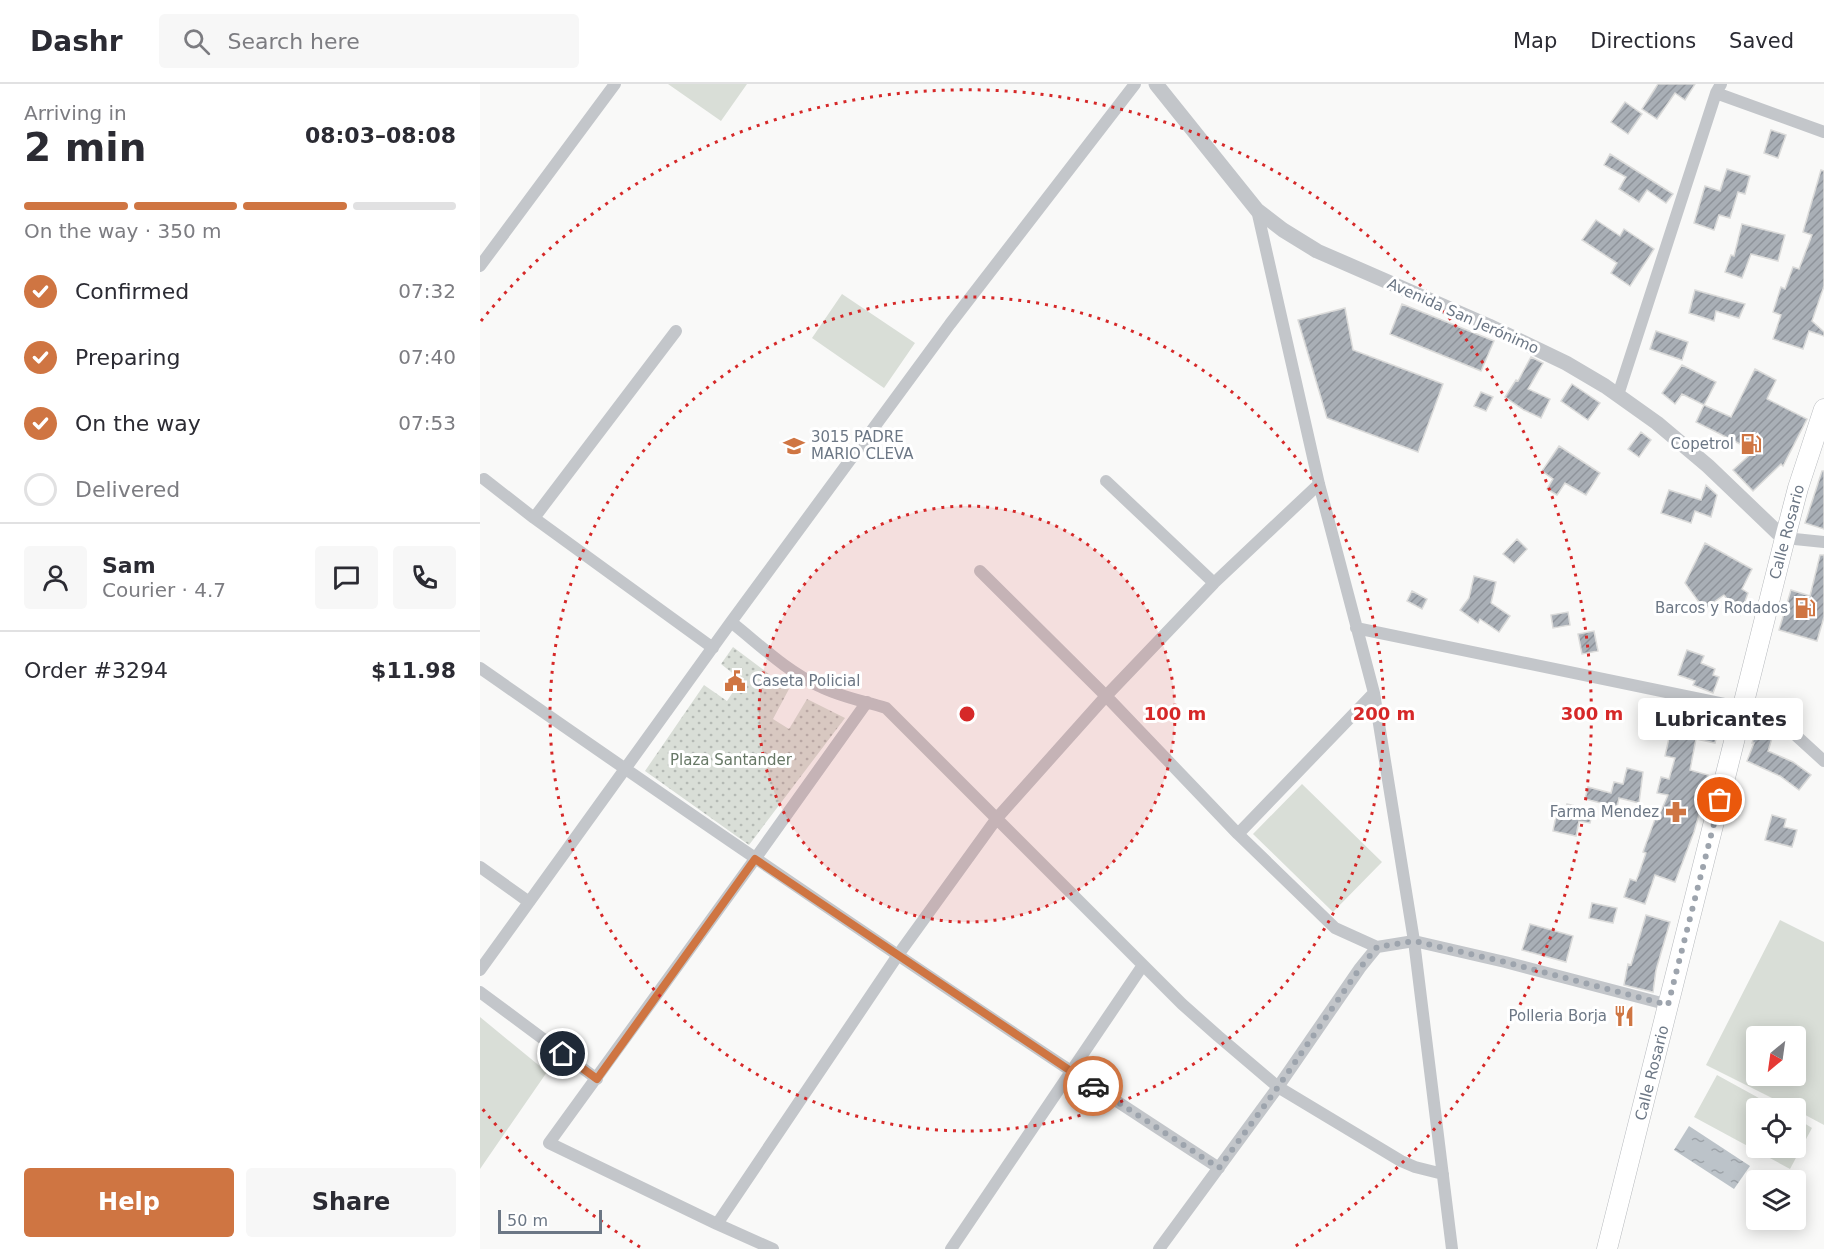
<!DOCTYPE html>
<meta charset="utf-8">
<style>
body{margin:0;font-family:"DejaVu Sans",sans-serif;background:#f7f7f7;color:#2b2b33;height:100vh;display:flex;flex-direction:column;font-size:22px;white-space:nowrap}
*{box-sizing:border-box;margin:0}
p{font-size:20px;color:#7c7c81}
.icon{flex:none;width:33px;height:33px;fill:none;stroke:currentColor;stroke-width:2;stroke-linecap:round;stroke-linejoin:round}
.map{position:relative;flex:1;overflow:hidden}
.panel{display:flex;flex-direction:column;background:#fff;width:480px}
.panel>*{flex:none}
.needle{width:39px;rotate:209deg}
.controls{position:absolute;left:1266px;top:942px;display:grid;gap:12px}
.controls a{display:grid;place-items:center;width:60px;height:60px;border-radius:6px;background:#fff;box-shadow:0 3px 15px #0003;font-size:30px}
.scale{position:absolute;left:18px;bottom:15px;width:104px;box-sizing:border-box;padding-left:6px;border:3px solid #6c7785;border-top:0;font-size:16px;line-height:21px;white-space:nowrap;color:#6c7785;-webkit-text-stroke:4px #fff;paint-order:stroke}
.pin{position:absolute;display:grid;place-items:center;width:51px;height:51px;color:#fff;margin:-26px;border:3px solid #fff;border-radius:50%;box-shadow:0 2px 6px #0007}
.courier{position:absolute;display:grid;place-items:center;width:60px;height:60px;margin:-30px;border:4px solid #cf7542;border-radius:50%;background:#fff;color:#222;box-shadow:0 2px 8px #0007}
.bubble{position:absolute;height:42px;border-radius:6px;background:#fff;box-shadow:0 3px 15px #0003;font-size:20px;font-weight:600;line-height:42px;text-align:center}
.overview em{font-style:normal;font-weight:600}
.overview div{display:flex;flex-direction:column-reverse}
.overview{display:flex;align-items:center;justify-content:space-between;height:102px;padding:0 24px}
h1{font-size:39px;font-weight:600;line-height:45px}
.bar{display:grid;grid-template-columns:repeat(4,1fr);gap:9px 6px;align-content:center;height:72px;padding:0 24px}
.bar i{height:8px;border-radius:4px;background:#e1e1e2}
.bar .current{background:#cf7542}
.bar p{grid-column:span 4}
.line{display:flex;align-items:center;gap:15px;padding:0 24px;border-top:2px solid #e1e1e2}
.line div{flex:1}
.round{display:grid;place-items:center;flex:none;width:63px;height:63px;border-radius:6px;background:#f7f7f7}
ol{padding:0 24px;list-style:none}
li{display:flex;align-items:center;gap:18px;height:66px}
li p{margin-inline-start:auto}
li .icon{padding:6px;border-radius:50%;background:#cf7542;color:#fff;stroke-width:4}
li:last-child{color:#7c7c81}
li i{width:33px;height:33px;border:3px solid #e1e1e2;border-radius:50%}
.button{display:flex;gap:12px;margin-top:auto;padding:12px 24px}
.button a{flex:1;height:69px;border-radius:6px;background:#cf7542;color:#fff;font-size:24px;font-weight:600;line-height:69px;text-align:center}
.button a+a{background:#f7f7f7;color:#2b2b33}
header{display:flex;align-items:center;gap:36px;box-sizing:border-box;height:84px;padding:0 30px;background:#fff;border-bottom:2px solid #e1e1e2}
header strong{font-size:28px}
nav{display:flex;gap:33px;margin-inline-start:auto;font-size:21px}
.search{width:420px;height:54px;background:#f7f7f7;display:flex;align-items:center;gap:15px;box-sizing:border-box;padding:0 21px;border-radius:6px;color:#7c7c81;font-size:22px}
main{display:flex;flex:1;min-height:0}
.map>svg:first-child{display:block}
.grass{fill:url(#grass-dots)}
.garden{fill:#d9ded7;fill-rule:evenodd}
.water{fill:url(#water-ripples)}
.building{fill:url(#building-hatch);stroke:#dbdbda;stroke-width:1.5}
.lines{fill:none;stroke-linecap:round;stroke-linejoin:round}
.primary-casing{stroke:#b5b8bc;stroke-width:21}
.minor{stroke:#c3c6ca;stroke-width:12}
.tertiary{stroke:#c3c6ca;stroke-width:15}
.primary{stroke:#fff;stroke-width:20}
.done{stroke:#9da4ad;stroke-width:6;stroke-dasharray:0 10.8}
.route{stroke:#cf7542;stroke-width:8}
.ring{fill:none;stroke:#d62828;stroke-width:3;stroke-dasharray:3 6}
.labels{text-anchor:middle;dominant-baseline:central;stroke-width:6;stroke-linejoin:round;paint-order:stroke}
.street-label{font-size:15px;fill:#6c7785;stroke:#fff}
.poi-label{font-size:15px;fill:#6c7785;stroke:#fff;text-anchor:end}
.park-label{font-size:15px;fill:#677866;stroke:#fff}
.centre{fill:#d62828;stroke:#fff;stroke-width:3}
.ring-label{font-size:18px;text-anchor:middle;font-weight:bold;fill:#d62828;stroke:#fff;stroke-width:6;stroke-linejoin:round;paint-order:stroke}
</style>
<header>
<strong>Dashr</strong>
<div class="search"><svg class="icon" aria-label="search" viewBox="0 0 24 24"><circle cx="10" cy="10" r="6"/><path d="M15 15l6 6"/></svg>Search here</div>
<nav><a>Map</a><a>Directions</a><a>Saved</a></nav>
</header>
<main>
<section class="panel">
<div class="overview"><div><h1>2 min</h1><p>Arriving in</p></div><em>08:03–08:08</em></div>
<div class="bar"><i class="current"></i><i class="current"></i><i class="current"></i><i></i><p>On the way · 350 m</p></div>
<ol>
<li><svg class="icon" aria-label="check" viewBox="0 0 24 24"><path d="M5 12l5 5 9-10"/></svg>Confirmed<p>07:32</p></li>
<li><svg class="icon" aria-label="check" viewBox="0 0 24 24"><path d="M5 12l5 5 9-10"/></svg>Preparing<p>07:40</p></li>
<li><svg class="icon" aria-label="check" viewBox="0 0 24 24"><path d="M5 12l5 5 9-10"/></svg>On the way<p>07:53</p></li>
<li><i></i>Delivered</li>
</ol>
<div class="line" style="height:108px"><a class="round"><svg class="icon" aria-label="person" viewBox="0 0 24 24"><circle cx="12" cy="8" r="4"/><path d="M4 21q1-7 8-7t8 7"/></svg></a><div><b>Sam</b><p>Courier · 4.7</p></div><a class="round"><svg class="icon" aria-label="chat" viewBox="0 0 24 24"><path d="M4 5h16v11H9l-5 4z"/></svg></a><a class="round"><svg class="icon" aria-label="phone" viewBox="0 0 24 24"><path d="M5 4h4l2 5-3 2q2 4 5 5l2-3 5 2v4C11 20 4 13 5 4z"/></svg></a></div>
<div class="line" style="height:78px"><div>Order #3294</div><b>$11.98</b></div>
<div class="button"><a>Help</a><a>Share</a></div>
</section>
<div class="map">
<svg width="1344" height="1165" viewBox="0 0 1344 1165">
<defs>
<pattern id="grass-dots" width="8" height="8" patternUnits="userSpaceOnUse" patternTransform="scale(1.5)"><rect width="8" height="8" fill="#d9ded7"/><path d="M2 2h.1M6 6h.1" fill="none" stroke="#b4b9b4" stroke-width="1.8" stroke-linecap="round"/></pattern>
<pattern id="water-ripples" width="26" height="14" patternUnits="userSpaceOnUse" patternTransform="scale(1.5)"><rect width="26" height="14" fill="#bcc3c9"/><path d="M2 4q2-2 4 0t4 0M15 11q2-2 4 0t4 0" fill="none" stroke="#9da3a9"/></pattern>
<pattern id="building-hatch" width="6" height="6" patternUnits="userSpaceOnUse" patternTransform="scale(1.5)"><rect width="6" height="6" fill="#a9afb6"/><path d="M-1 1l2-2M0 6l6-6M5 7l2-2" fill="none" stroke="#8e939a"/></pattern>
</defs>
<rect width="100%" height="100%" fill="#f9f9f8"/>
<path class="grass" d="M253,563L309,605L293,635L309,645L327,615L365,634L269,761L165,687L224,601L247,617L261,596L241,580Z"/>
<path class="garden" d="M188,0H267L241,37Z
M362,210L435,259L404,304L332,254Z
M822,700L902,778L853,828L773,750Z
M1300,836L1344,858V1041L1316,1026V1024H1312L1226,981ZM1316,952V992H1276V952Z
M0,933L67,988L0,1085Z
M1237,991L1297,1024H1276V1064H1316V1034L1332,1044L1310,1085L1214,1033Z"/>
<path class="water" d="M1209,1042L1270,1082L1254,1105L1194,1066Z"/>
<path class="building" d="M1178,0H1215L1205,16L1195,9L1177,35L1162,25Z
M1145,18L1162,30L1148,50L1131,38Z
M1291,46L1306,51L1298,74L1284,69Z
M1130,70L1193,110L1186,119L1167,106L1159,118L1139,105L1146,93L1124,81Z
M1247,85L1270,92L1265,110L1258,108L1250,134L1239,131L1234,146L1214,139L1225,102L1240,107Z
M1341,86L1344,87V202L1332,237L1344,248V252L1329,247L1323,265L1293,255L1301,231L1293,228L1301,203L1305,205L1313,183L1319,185L1332,151L1323,148Z
M1116,136L1140,152L1144,145L1174,165L1150,202L1131,189L1137,179L1102,156Z
M1262,140L1305,151L1298,177L1271,170L1262,194L1245,188L1251,171L1254,172Z
M1215,206L1265,220L1259,234L1236,227L1234,237L1209,229Z
M922,220L1014,257L1001,287L910,250Z
M865,224L873,266L963,300L938,368L847,334L818,236Z
M1176,247L1208,258L1202,276L1170,265Z
M1051,273L1063,279L1048,305L1070,315L1061,334L1044,326L1025,313L1036,296L1038,297Z
M1202,281L1236,298L1224,321L1202,310L1195,320L1182,309Z
M1275,285L1296,296L1287,315L1327,335L1303,382L1301,380L1273,407L1253,386L1274,367L1216,338L1224,321L1251,333Z
M1092,300L1120,319L1108,336L1081,317Z
M1001,308L1013,313L1006,327L994,322Z
M1161,348L1171,356L1159,373L1148,365Z
M1079,362L1120,389L1106,411L1085,399L1077,411L1067,405L1073,395L1062,387Z
M1342,387H1344V445L1325,439Z
M1226,401L1237,411L1231,433L1215,427L1211,439L1181,429L1189,406L1221,416Z
M1037,455L1047,465L1034,479L1023,470Z
M1225,459L1272,485L1262,505L1268,509L1260,531L1244,511L1224,525L1205,499Z
M1340,471H1344V533L1337,557L1299,546L1311,506L1330,512Z
M994,492L1016,498L1011,519L1030,532L1019,548L1000,535L998,539L980,526L989,514Z
M932,507L947,515L942,525L927,517Z
M1088,528L1090,541L1073,544L1071,531Z
M1114,547L1118,567L1102,570L1098,550Z
M1207,566L1224,572L1221,579L1235,585L1233,591L1239,593L1233,609L1213,601L1215,597L1198,591Z
M1195,621L1221,627V624L1243,628L1235,659L1216,655L1210,686L1228,691L1220,719L1222,720L1214,748L1195,798L1175,791L1165,820L1144,813L1150,795L1156,797L1158,792L1166,769L1163,768L1175,735L1177,736L1188,711L1177,709L1181,693L1189,695L1195,674L1185,672L1193,636L1184,634L1187,624L1194,625Z
M1276,646L1293,651L1288,667L1313,678L1331,691L1319,706L1300,692L1267,677L1274,659H1272Z
M1147,684L1163,688L1159,719L1139,714L1137,723L1105,715L1108,703L1131,709L1134,698L1143,700Z
M1087,720L1113,726L1110,739L1099,737L1096,752L1073,747L1076,732L1084,734Z
M1292,731L1306,735L1304,743L1317,746L1312,763L1285,756Z
M1112,819L1137,824L1133,839L1109,834Z
M1166,831L1190,838L1176,886L1173,908L1144,901L1148,880L1151,881Z
M1050,840L1093,852L1086,878L1042,866Z"/>
<g class="lines">
<defs>
<path id="primary" d="M1127,1165L1305,454L1318,404L1344,325"/>
</defs>
<use href="#primary" class="primary-casing"/>
<path class="minor" d="M1241,0L1236,9L1344,48
M777,126L839,400L894,609L934,857L972,1165
M0,182L135,0
M1138,311L1236,9
M4,395L54,434L233,564
M626,397L734,499
M54,434L196,247
M1305,454L1344,458
M500,487L626,612L758,750L855,844L897,863
M251,538C279,560 306,587 339,602C360,613 384,617 406,624L702,920L738,952L798,1003L921,1077L935,1083L963,1090
M876,544L1283,628L1299,636L1344,677
M0,584C244,754 489,922 739,1084
M758,750L894,609
M0,783L49,818
M0,886L251,538L470,240L655,0
M0,908L117,995
M237,1140L418,871L517,734L626,612L734,499L839,400
M293,1165L237,1140L69,1059L275,775L387,618
M471,1165L663,881
M679,1165L798,1003L880,884L897,863L934,857L1025,878L1189,921"/>
<path class="tertiary" d="M676,0L777,126L803,146L837,167L1009,242L1086,279L1125,302L1177,339L1228,382L1298,449L1305,454"/>
<use href="#primary" class="primary"/>
</g>
<g class="lines">
<path class="done" d="M613,1002L739,1084L798,1003L880,884L897,863L934,857L1025,878L1188,921L1240,716"/>
<path class="route" d="M83,970L117,995L275,775L613,1002"/>
</g>
<circle cx="487" cy="630" r="208" fill="#d62828" fill-opacity=".12"/>
<g class="ring">
<circle cx="487" cy="630" r="208"/>
<circle cx="487" cy="630" r="417"/>
<path d="M160 1163A625 625 0 0 1 1 1023M1 237A625 625 0 1 1 814 1163"/>
</g>
<defs>
<symbol id="fuel-bare" viewBox="-9 -9 18 18"><path d="M-5.5-6h7V0h2V4h1.3V-2.5L3-4.5l.8-.8L6-3V5H2.5V1h-1V6h-7ZM-4.2-4.7v3.2H.2V-4.7Z" fill="#cf7542" stroke="#fff" stroke-width="2.5" paint-order="stroke"/></symbol>
<symbol id="school-bare" viewBox="-9 -9 18 18"><path d="M0-5L7-2L0 1L-7-2ZM-4 1L0 2.5L4 1V4Q0 6-4 4Z" fill="#cf7542" stroke="#fff" stroke-width="2.5" paint-order="stroke"/></symbol>
<symbol id="civic-bare" viewBox="-9 -9 18 18"><path d="M-.6-6.5H3V-4.5H.6V-3L4-1V1h2V6H-6V1h2V-1L-.6-3ZM-1.2 2.5V6h2.4V2.5Z" fill="#cf7542" stroke="#fff" stroke-width="2.5" paint-order="stroke"/></symbol>
<symbol id="pharmacy-bare" viewBox="-9 -9 18 18"><path d="M-2-6h4v4h4v4h-4v4h-4v-4h-4v-4h4Z" fill="#cf7542" stroke="#fff" stroke-width="2.5" paint-order="stroke"/></symbol>
<symbol id="restaurant-bare" viewBox="-9 -9 18 18"><path d="M-5-6h1v4h1v-4h1v4h1v-4h1v5L-1.5 .5V6h-2V.5L-5-1ZM5-6V6H3V1.5H1.5Q1.5-4 5-6Z" fill="#cf7542" stroke="#fff" stroke-width="2.5" paint-order="stroke"/></symbol>
</defs>
<g fill-rule="evenodd">
<use href="#fuel-bare" x="1256" y="345" width="30" height="30"/>
<use href="#school-bare" x="299" y="347" width="30" height="30"/>
<use href="#fuel-bare" x="1310" y="509" width="30" height="30"/>
<use href="#civic-bare" x="240" y="582" width="30" height="30"/>
<use href="#pharmacy-bare" x="1181" y="713" width="30" height="30"/>
<use href="#restaurant-bare" x="1129" y="917" width="30" height="30"/>
</g>
<g class="labels">
<g class="street-label">
<text transform="translate(983 232) rotate(24)">Avenida San Jerónimo</text>
<text transform="translate(1307 448) rotate(-75)">Calle Rosario</text>
<text transform="translate(1172 989) rotate(-76)">Calle Rosario</text>
</g>
<g class="poi-label">
<text x="331" y="353" text-anchor="start">3015 PADRE<tspan x="331" dy="17">MARIO CLEVA</tspan></text>
<text x="1254" y="360">Copetrol</text>
<text x="1308" y="524">Barcos y Rodados</text>
<text x="272" y="597" text-anchor="start">Caseta Policial</text>
<text x="1179" y="728">Farma Mendez</text>
<text x="1127" y="932">Polleria Borja</text>
</g>
<g class="park-label">
<text x="251" y="676">Plaza Santander</text>
</g>
</g>
<circle cx="487" cy="630" r="9" class="centre"/>
<g class="ring-label">
<text x="695" y="636">100 m</text>
<text x="904" y="636">200 m</text>
<text x="1112" y="636">300 m</text>
</g>
</svg>
<div class="controls">
<a><svg class="needle" viewBox="-14 -14 28 28"><path d="M0-13l5 13h-10z" fill="#e53935"/><path d="M0 13l5-13h-10z" fill="#7c7c81"/></svg></a>
<a><svg class="icon" aria-label="locate" viewBox="0 0 24 24"><circle cx="12" cy="12" r="6"/><path d="M12 2v4M12 18v4M2 12h4M18 12h4"/></svg></a>
<a><svg class="icon" aria-label="layers" viewBox="0 0 24 24"><path d="M12 4l9 5-9 5-9-5zM3 14l9 5 9-5"/></svg></a>
</div>
<div class="scale">50 m</div>
<div class="pin" style="left:1240px;top:716px;background:#ea580c"><svg class="icon" aria-label="bag" viewBox="0 0 24 24"><path d="M5 8h14l-1 12H6zM9 8a3 3 0 0 1 6 0"/></svg></div>
<div class="pin" style="left:83px;top:970px;background:#1f2937"><svg class="icon" aria-label="home" viewBox="0 0 24 24"><path d="M3 11l9-7 9 7M6 9v11h12V9"/></svg></div>
<div class="courier" style="left:613px;top:1002px"><svg class="icon" aria-label="car" viewBox="0 0 24 24"><path d="M5 17H2v-5l4-1 3-4h7l3 4 3 1v5h-3M9 17h6M6 11h13"/><circle cx="7" cy="17" r="2"/><circle cx="17" cy="17" r="2"/></svg></div>
<div class="bubble" style="left:1158px;top:614px;width:165px">Lubricantes</div>
</div>
</main>
